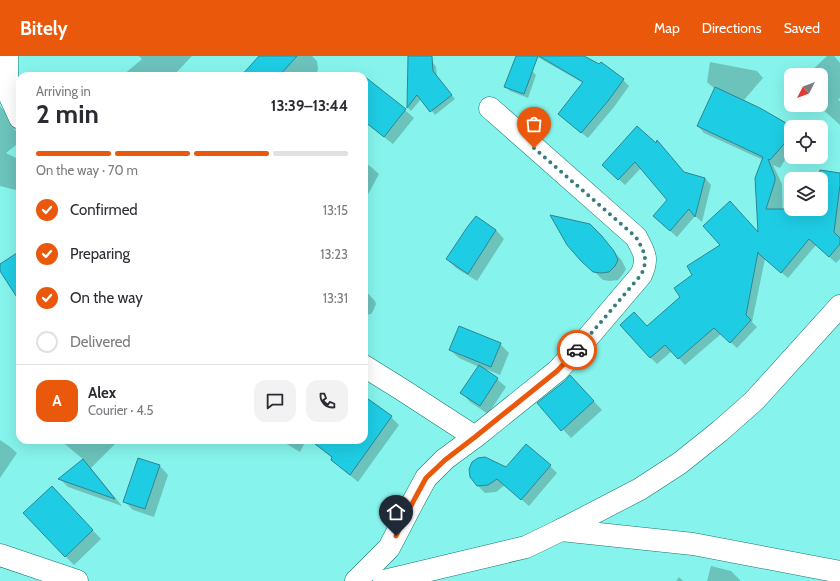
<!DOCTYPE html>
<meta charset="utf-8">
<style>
body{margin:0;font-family:Cabin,sans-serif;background:#f2f2f3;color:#2b2b33;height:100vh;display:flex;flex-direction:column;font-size:15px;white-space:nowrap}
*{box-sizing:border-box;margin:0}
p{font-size:13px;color:#7c7c81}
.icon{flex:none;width:22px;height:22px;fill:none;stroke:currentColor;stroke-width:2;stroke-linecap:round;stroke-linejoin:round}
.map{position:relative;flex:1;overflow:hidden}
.sheet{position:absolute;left:16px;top:16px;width:352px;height:372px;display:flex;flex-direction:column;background:#fff;border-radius:12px;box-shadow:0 4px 16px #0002}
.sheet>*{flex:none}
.needle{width:26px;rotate:228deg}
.buttons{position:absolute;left:784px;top:12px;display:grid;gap:8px}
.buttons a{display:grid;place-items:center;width:44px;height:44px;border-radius:8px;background:#fff;box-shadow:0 4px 16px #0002;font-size:20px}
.pin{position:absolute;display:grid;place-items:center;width:34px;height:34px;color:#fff;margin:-41px -17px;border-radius:50% 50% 50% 0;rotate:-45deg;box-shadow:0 0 4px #0007}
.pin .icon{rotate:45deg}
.courier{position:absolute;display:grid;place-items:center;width:40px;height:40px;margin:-20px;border:3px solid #ea580c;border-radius:50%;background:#fff;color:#222;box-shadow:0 1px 5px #0007}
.summary em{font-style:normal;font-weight:800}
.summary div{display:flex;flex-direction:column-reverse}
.summary{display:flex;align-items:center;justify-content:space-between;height:68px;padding:0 20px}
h1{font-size:26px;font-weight:800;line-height:30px}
.bar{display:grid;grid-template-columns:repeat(4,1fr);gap:6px 4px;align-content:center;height:48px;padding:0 20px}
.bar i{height:5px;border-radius:3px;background:#e1e1e2}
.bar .on{background:#ea580c}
.bar p{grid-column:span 4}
.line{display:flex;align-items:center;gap:10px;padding:0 20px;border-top:1px solid #e1e1e2}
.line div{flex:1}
.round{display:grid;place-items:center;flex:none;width:42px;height:42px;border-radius:12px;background:#f2f2f3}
ol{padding:0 20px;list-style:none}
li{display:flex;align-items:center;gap:12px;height:44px}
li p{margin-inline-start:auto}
li .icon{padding:4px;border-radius:50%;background:#ea580c;color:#fff;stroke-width:4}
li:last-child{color:#7c7c81}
li i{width:22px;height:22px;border:2px solid #e1e1e2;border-radius:50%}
header{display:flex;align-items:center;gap:24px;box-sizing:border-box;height:56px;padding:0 20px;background:#ea580c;color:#fff}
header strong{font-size:19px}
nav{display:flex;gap:22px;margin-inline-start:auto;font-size:14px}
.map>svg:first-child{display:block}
.shadow{fill:#0003}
.building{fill:#1ecde4;stroke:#2f8592}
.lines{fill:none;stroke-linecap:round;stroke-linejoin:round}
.minor-casing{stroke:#187670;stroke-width:23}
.tertiary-casing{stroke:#187670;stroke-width:23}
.minor{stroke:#fff;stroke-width:22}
.tertiary{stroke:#fff;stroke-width:22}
.done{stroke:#377e7a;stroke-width:4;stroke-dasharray:0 7.2}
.route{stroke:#ea580c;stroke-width:5}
</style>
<header>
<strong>Bitely</strong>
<nav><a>Map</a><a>Directions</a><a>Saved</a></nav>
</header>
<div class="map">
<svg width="840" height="525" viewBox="0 0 840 525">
<rect width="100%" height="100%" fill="#86f4ec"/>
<path class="shadow" d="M139,0H192L173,20H122L142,3Z
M260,0H312L317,5L318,13L317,16L313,20H252Z
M414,0H427L431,4L436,11L437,20L455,43L435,59L422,42L411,55L408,52L409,4Z
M536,0H582L623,24L629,30L614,51L588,82L565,64L583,27Z
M827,0H834L840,7V42L838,44L840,45V69L818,49H821V19H807Z
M710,6L757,15L763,22L744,44L791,71V94L780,112L773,109L782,128L783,166L795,153H821V123H820L840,118V203L836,207L816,189L788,222L765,203L752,266L757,271L737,292L721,278L685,309L672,295L657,308L650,301L647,271L682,241L694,219L759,178L763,104L704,77L698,70L715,33L707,26Z
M532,15L536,19L528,42L510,35L506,31Z
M364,26L405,54L414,62L393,88L364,66Z
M0,50L8,59L15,74L20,78V86L6,97L20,104V135L0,130Z
M637,72L684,117L705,122L711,129L702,166L695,160L677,181L660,166L668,144L641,112L625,129L610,115Z
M364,107L370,110L379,118L364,146Z
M589,169L609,189L622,205L626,213L623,218L618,224L610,225L603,224L582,204Z
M496,174L504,183L477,225L456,212L447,203Z
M364,233L375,245L376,248L373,255L371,258L364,259Z
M500,288L509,297L500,319L486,313L485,314L497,323L506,331L488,358L470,346L462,337L479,311L459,302L450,294Z
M579,329L602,354L571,382L538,347Z
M364,341L391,361L399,369L358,426L340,411L332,404L333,402L309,384H364Z
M0,384L9,390L17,397L0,422Z
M60,384H111L115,388L91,412L122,450L68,431L60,423L84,404Z
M280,384H306L300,396Z
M139,403L160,410L168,419L154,461L133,454L124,445Z
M550,410L557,417L529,450L505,429L496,436L485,437L478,430L506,412Z
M60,440L101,483L74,509L65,500Z
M711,510L731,515L740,524V525H707Z
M679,521L683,525H676Z"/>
<path class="building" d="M259,0H297L279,20H241Z
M408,0H432L433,15L452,39L430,56L417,39L407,52Z
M516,0H538L524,38L504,31Z
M539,0H584L599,8L601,6L624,23L608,45L581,77L558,58L583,26Z
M364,20L406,53L384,81L364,65Z
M715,31L760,52L793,71H791V76L784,88L770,104L768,103L775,121V125L766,153H821V123H819L820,114L840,117V129L834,176L840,182V188L829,201L809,183L781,217L759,198L758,196L746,259L751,264L730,287L714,272L678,303L665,289L650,302L620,269L634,256L647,270L680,241L674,232L692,219L687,210L720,189L703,170L730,145L758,176L755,122L763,101L697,70Z
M637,70L656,87L657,84L684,116L705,122L695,161L689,153L670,175L653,160L667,144L635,106L618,124L602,109Z
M550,159L590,168L601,179L614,195L618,204L615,210L609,216L601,217L593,216L581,205L567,189Z
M476,160L496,174L468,218L446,203L468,170Z
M20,195V246L0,215V208Z
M459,270L501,287L491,311L449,294Z
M479,309L498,322L480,350L460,337Z
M570,319L594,345L561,375L537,347L565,325Z
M364,340L392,360L350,419L331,404L332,401L310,384H364Z
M526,388L551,409L521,444L497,423L488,429L477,430L470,421L469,413L472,406L478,402L485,401L506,411Z
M138,402L160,409L145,453L123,446Z
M83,403L115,443L58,423Z
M52,430L93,474L65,501L23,457Z"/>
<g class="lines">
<defs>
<path id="minor" d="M7,0V34L20,62
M364,310L401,333L475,381
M561,474L693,488L840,516
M0,499L77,525
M356,525L389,492L414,444L426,422L445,403L475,381L557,315L584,286L641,219C649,202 644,196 636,181L490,52"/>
<path id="tertiary" d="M384,525L526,491L561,474L640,433L680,407L720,375L754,345L840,250"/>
</defs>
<use href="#minor" class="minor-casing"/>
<use href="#tertiary" class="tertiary-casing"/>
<use href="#minor" class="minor"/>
<use href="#tertiary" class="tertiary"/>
</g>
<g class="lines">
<path class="done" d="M534,92L636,181C644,196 649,202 641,219L577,294"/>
<path class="route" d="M396,480L414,444L426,422L445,404L475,381L557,315L577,294"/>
</g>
</svg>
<div class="buttons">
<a><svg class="needle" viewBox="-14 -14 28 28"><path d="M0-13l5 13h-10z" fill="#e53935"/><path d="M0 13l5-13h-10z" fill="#7c7c81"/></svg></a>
<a><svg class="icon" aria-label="locate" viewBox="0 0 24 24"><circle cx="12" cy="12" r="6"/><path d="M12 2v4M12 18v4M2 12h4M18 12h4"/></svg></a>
<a><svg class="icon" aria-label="layers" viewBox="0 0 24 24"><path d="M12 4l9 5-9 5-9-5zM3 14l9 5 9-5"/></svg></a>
</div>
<div class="pin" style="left:534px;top:92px;background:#ea580c"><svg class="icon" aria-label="bag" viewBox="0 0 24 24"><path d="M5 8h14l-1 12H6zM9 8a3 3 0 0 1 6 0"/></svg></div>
<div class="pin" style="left:396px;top:480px;background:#1f2937"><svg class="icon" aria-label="home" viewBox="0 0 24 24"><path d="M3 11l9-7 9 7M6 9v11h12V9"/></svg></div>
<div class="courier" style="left:577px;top:294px"><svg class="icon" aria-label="car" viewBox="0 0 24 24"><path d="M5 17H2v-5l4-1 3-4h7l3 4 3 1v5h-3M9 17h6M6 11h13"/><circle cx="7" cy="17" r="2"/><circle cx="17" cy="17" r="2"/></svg></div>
<section class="sheet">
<div class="summary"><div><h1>2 min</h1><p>Arriving in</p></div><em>13:39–13:44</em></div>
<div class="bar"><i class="on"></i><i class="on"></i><i class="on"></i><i></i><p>On the way · 70 m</p></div>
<ol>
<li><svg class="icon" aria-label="check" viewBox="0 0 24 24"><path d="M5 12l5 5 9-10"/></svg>Confirmed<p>13:15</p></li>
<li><svg class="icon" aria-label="check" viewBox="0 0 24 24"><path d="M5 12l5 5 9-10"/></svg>Preparing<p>13:23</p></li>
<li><svg class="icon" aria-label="check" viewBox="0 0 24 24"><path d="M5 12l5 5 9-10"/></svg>On the way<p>13:31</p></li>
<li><i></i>Delivered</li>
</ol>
<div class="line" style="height:72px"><b class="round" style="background:#ea580c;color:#fff">A</b><div><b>Alex</b><p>Courier · 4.5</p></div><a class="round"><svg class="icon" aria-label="chat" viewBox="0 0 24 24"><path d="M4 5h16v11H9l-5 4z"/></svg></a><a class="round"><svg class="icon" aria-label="phone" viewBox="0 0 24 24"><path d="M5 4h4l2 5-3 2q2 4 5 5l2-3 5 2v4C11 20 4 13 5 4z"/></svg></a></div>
</section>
</div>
